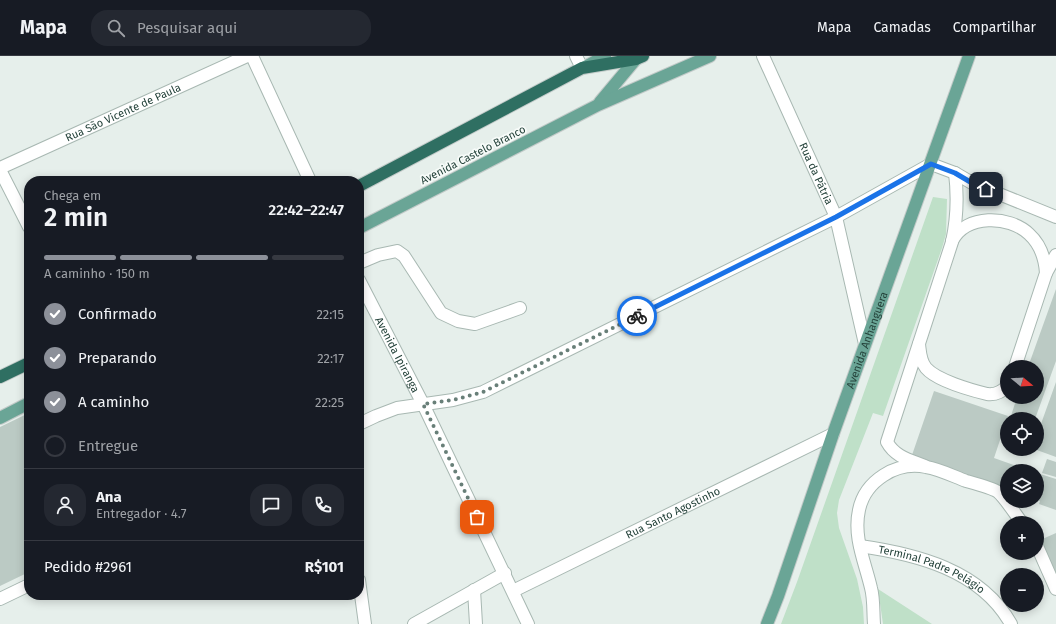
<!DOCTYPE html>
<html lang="pt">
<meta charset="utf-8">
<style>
body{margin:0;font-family:"Fira Sans",sans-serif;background:#242831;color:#f1f3f6;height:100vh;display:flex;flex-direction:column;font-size:15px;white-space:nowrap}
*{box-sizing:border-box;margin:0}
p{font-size:13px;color:#9ea1a6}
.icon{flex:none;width:22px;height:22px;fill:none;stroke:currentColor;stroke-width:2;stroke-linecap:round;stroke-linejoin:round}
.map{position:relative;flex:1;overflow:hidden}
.drawer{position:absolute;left:24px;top:120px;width:340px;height:424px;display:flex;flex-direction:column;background:#171b24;border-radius:16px;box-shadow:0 2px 10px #0003}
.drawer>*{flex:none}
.needle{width:26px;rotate:108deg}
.controls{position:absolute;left:1000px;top:304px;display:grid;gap:8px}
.controls a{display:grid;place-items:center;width:44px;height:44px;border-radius:50%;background:#171b24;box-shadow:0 2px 10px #0003;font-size:20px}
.pin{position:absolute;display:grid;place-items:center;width:34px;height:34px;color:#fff;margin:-17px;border-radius:8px;box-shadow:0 2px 6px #0006}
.courier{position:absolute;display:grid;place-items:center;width:40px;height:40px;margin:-20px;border:3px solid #1a73e8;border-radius:50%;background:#fff;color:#222;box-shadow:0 1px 5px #0007}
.overview em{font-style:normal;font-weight:600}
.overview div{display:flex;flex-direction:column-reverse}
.overview{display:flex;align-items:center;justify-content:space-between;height:68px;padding:0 20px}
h1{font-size:26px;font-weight:600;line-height:30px}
.bar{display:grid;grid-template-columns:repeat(4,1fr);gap:6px 4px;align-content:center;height:48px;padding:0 20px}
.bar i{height:5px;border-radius:3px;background:#363941}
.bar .on{background:#8c9099}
.bar p{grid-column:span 4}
.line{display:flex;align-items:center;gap:10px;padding:0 20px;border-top:1px solid #363941}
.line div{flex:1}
.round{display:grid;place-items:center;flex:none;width:42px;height:42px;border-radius:16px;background:#242831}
ol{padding:0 20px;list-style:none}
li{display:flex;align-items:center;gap:12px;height:44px}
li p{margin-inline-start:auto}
li .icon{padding:4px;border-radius:50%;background:#8c9099;color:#fff;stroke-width:4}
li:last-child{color:#9ea1a6}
li i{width:22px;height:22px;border:2px solid #363941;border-radius:50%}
header{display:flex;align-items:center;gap:24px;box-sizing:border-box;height:56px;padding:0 20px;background:#171b24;border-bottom:1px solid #363941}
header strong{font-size:19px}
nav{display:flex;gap:22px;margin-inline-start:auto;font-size:14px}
.search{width:280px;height:36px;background:#242831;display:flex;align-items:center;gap:10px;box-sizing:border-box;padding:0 14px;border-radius:16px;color:#9ea1a6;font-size:15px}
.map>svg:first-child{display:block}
.green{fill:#bfe0c8}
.building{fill:#bbcac4}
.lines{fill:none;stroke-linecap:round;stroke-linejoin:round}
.minor-casing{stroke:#a8b8b2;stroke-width:14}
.major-casing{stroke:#c2cac8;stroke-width:14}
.highway-casing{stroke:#c2cac8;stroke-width:14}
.minor{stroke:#fff;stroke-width:12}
.major{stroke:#6aa596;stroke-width:12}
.highway{stroke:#2f6f62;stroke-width:12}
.done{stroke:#687f78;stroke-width:4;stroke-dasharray:0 7.2}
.route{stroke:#1a73e8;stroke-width:5}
.labels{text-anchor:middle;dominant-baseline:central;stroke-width:3.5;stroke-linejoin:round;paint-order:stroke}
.street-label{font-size:11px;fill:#24423a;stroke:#f7fbf9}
</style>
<header>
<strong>Mapa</strong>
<div class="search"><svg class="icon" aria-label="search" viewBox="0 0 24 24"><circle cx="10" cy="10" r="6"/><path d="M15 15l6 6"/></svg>Pesquisar aqui</div>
<nav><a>Mapa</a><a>Camadas</a><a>Compartilhar</a></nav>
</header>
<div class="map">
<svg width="1056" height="568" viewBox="0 0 1056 568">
<rect width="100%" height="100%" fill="#e6efeb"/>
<path class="green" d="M933,141L947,143L946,178L942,192L883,360L873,357L839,444L837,457L839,472L857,523L863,551L864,568H781L797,526Z
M878,533L932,568H883Z"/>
<path class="building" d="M1056,233V305L1035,363H1010L1017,341H1037V311H1028Z
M1056,326V401L1034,393H1037V379Z
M934,335L1008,360L994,402L1031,415H1007V434L911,402Z
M29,357V516L0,530V371Z
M1007,371V384L1003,383Z
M1047,403L1056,406V421L1042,417Z
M1037,417L1056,423V454L1039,448L1040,445L1037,444Z
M1056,477V523L1038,485Z"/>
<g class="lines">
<defs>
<g id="minor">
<path d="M252,0L310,125"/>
<path d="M576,0L582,12"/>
<path id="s1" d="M763,0L836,161L865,288"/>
<path id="s2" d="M0,112L247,0"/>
<path d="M0,114L29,171"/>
<path d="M952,185C966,158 1009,159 1029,178C1040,188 1045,202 1046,217L1015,311"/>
<path d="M359,207L378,199L397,195L404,200L441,257L458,265L475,268L520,252"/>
<path d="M1046,217L1056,199"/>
<path id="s3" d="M359,224L423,348L528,568"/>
<path d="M919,288C920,296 920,305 926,312C936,324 971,334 987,338C995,339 1001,337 1007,330"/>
<path d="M359,368L376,360L397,352L453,344L483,336L836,161L931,108L955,117L972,127L1056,161"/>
<path d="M925,410C910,404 895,401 887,386L952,186C957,163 958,141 955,117"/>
<path id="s4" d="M860,490C916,498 981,514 1011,568"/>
<path d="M1037,490L1056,533"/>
<path d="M359,524L365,568"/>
<path d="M474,534L476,568"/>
<path id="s5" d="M513,535L833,378"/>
<path d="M0,543L29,529"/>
<path d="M414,568L505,517"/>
<path d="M874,568C873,556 874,543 871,532C865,506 853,481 859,454C865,425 896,405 926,411C939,413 953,420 966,425C973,427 992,432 998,436C1005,442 1016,459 1022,467"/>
</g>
<g id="major">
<path d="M585,11L605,0"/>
<path d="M600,46L636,3"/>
<path d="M359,172L598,49L710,0"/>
<path d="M0,362L29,347"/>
<path id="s6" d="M767,568L778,540L833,378L969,0"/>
</g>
<path id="highway" d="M359,130L582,12L636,3L643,0
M0,321L29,307"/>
</defs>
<use href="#minor" class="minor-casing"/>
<use href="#major" class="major-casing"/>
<use href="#highway" class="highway-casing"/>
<use href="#minor" class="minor"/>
<use href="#major" class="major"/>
<use href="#highway" class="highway"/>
</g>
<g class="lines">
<path class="done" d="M477,461L423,348L453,344L483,336L637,260"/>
<path class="route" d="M637,260L836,161L931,108L955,117L972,127L986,133"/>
</g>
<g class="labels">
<g class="street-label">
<text stroke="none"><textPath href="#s2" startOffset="135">Rua São Vicente de Paula</textPath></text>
<text transform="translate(473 99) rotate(-27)">Avenida Castelo Branco</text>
<text stroke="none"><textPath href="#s1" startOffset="129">Rua da Pátria</textPath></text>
<text stroke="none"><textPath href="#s6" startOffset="301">Avenida Anhanguera</textPath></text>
<text stroke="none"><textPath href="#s3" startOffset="84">Avenida Ipiranga</textPath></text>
<text stroke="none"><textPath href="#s5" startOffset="178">Rua Santo Agostinho</textPath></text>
<text stroke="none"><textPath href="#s4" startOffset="76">Terminal Padre Pelágio</textPath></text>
</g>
</g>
</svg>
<div class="controls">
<a><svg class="needle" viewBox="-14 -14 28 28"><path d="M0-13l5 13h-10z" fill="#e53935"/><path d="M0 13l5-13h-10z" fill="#9ea1a6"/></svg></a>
<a><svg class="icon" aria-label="locate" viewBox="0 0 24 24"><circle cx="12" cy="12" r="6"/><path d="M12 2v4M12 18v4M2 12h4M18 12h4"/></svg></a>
<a><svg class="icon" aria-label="layers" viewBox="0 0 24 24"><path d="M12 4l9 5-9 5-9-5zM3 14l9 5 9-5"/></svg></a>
<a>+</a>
<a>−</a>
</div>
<div class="pin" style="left:477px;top:461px;background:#ea580c"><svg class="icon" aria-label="bag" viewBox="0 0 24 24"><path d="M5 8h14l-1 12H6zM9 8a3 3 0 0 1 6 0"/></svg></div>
<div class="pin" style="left:986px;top:133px;background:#1f2937"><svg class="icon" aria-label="home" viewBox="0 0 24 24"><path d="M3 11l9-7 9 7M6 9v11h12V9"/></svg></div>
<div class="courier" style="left:637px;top:260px"><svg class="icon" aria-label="bike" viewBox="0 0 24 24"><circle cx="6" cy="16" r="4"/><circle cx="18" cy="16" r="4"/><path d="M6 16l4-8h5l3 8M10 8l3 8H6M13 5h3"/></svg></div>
<section class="drawer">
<div class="overview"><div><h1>2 min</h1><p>Chega em</p></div><em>22:42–22:47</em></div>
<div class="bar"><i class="on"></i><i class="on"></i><i class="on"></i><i></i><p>A caminho · 150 m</p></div>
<ol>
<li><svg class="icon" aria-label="check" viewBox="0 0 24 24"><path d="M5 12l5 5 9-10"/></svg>Confirmado<p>22:15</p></li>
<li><svg class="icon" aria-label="check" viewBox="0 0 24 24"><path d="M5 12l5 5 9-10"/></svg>Preparando<p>22:17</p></li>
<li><svg class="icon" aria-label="check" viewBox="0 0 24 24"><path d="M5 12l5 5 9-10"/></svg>A caminho<p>22:25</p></li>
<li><i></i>Entregue</li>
</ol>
<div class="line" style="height:72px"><a class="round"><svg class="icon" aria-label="person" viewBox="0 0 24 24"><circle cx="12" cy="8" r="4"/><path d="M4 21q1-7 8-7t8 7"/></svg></a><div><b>Ana</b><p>Entregador · 4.7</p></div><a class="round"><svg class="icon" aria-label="chat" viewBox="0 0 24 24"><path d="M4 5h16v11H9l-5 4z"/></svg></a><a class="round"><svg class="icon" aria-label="phone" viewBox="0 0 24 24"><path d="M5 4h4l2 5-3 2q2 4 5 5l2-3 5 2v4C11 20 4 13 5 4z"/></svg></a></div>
<div class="line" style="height:52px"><div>Pedido #2961</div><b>R$101</b></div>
</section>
</div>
